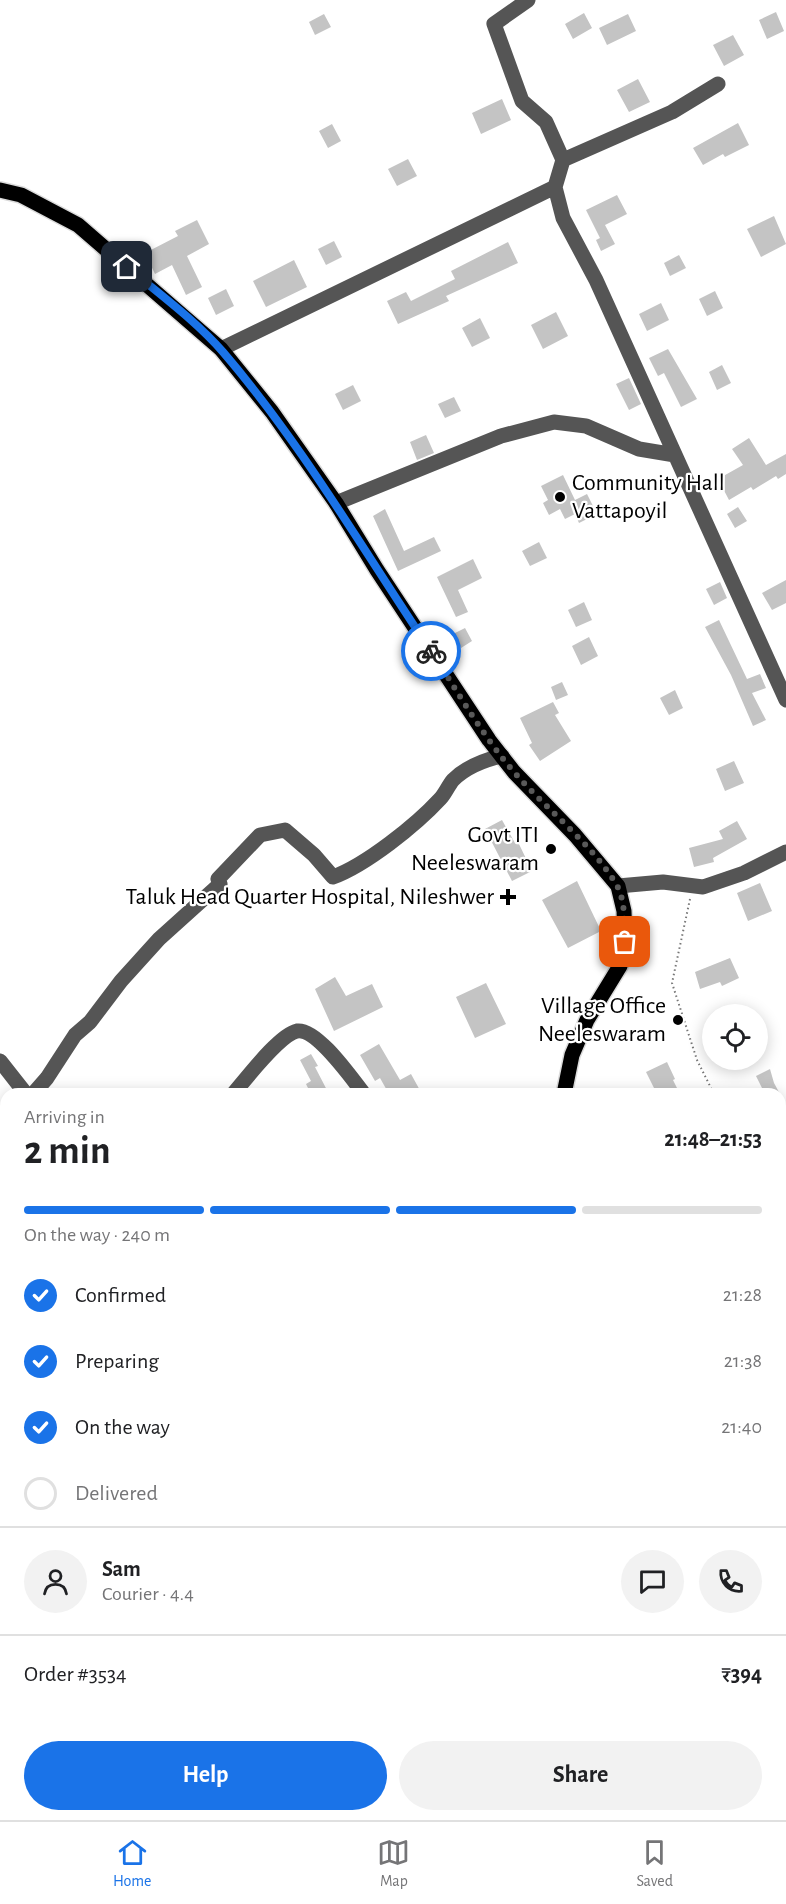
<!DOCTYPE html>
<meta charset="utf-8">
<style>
body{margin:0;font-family:"Alegreya Sans",sans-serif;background:#f2f2f2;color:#202124;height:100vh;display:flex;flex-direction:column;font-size:22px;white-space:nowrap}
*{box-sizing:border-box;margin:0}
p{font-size:20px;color:#757577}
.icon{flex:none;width:33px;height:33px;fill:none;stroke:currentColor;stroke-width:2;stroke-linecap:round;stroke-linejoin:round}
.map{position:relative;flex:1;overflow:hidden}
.panel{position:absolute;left:0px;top:1088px;width:786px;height:734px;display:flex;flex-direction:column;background:#fff;border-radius:18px 18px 0 0;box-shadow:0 3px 15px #0003}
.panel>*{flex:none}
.tools{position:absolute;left:702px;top:1004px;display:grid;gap:12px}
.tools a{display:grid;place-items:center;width:66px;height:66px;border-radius:50%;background:#fff;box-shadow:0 3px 15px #0003;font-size:30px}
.pin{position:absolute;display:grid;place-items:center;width:51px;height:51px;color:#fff;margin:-26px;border-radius:12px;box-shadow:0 3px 9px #0006}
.courier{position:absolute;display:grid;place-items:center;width:60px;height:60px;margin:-30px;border:4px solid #1a73e8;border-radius:50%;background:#fff;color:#222;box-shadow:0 2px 8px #0007}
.overview em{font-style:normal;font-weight:600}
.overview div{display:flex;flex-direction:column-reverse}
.overview{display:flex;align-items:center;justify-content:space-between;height:102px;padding:0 24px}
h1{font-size:39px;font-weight:600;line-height:45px}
.bar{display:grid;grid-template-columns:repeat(4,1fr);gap:9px 6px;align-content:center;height:72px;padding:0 24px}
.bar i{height:8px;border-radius:4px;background:#e0e0e0}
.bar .selected{background:#1a73e8}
.bar p{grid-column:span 4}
.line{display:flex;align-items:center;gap:15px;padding:0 24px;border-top:2px solid #e0e0e0}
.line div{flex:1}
.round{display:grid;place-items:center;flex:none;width:63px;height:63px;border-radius:32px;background:#f2f2f2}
ol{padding:0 24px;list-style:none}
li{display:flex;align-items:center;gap:18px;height:66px}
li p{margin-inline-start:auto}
li .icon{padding:6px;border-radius:50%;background:#1a73e8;color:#fff;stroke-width:4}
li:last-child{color:#757577}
li i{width:33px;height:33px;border:3px solid #e0e0e0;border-radius:50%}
.primary-button{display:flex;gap:12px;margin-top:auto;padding:12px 24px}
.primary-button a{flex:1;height:69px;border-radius:36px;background:#1a73e8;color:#fff;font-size:24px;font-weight:600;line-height:69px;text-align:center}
.primary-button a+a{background:#f2f2f2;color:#202124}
.tab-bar{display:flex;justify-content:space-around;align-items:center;height:84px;border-top:2px solid #e0e0e0;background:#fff;font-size:16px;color:#757577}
.tab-bar a{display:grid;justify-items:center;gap:3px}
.tab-bar .selected{color:#1a73e8}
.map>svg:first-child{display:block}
.building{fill:#c4c4c4}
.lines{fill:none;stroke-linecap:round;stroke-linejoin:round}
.major-casing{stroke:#dbdbdb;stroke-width:18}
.path{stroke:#777;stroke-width:2;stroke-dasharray:1.5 3;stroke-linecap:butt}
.minor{stroke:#555;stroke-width:15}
.major{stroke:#000;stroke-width:15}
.done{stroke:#595959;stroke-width:6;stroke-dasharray:0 10.8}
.route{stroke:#1a73e8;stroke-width:8}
.poi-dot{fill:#000;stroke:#fff;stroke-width:2}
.labels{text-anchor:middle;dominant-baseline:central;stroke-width:4.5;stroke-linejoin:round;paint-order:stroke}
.poi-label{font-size:24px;fill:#000;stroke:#fff;text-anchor:end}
</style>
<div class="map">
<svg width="786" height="1820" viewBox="0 0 786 1820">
<rect width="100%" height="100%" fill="#fff"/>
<path class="building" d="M776,12L784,31L767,39L759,20Z
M584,13L592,28L573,39L565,24Z
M324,14L331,27L315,35L309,22Z
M628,14L636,31L607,45L599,28Z
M733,35L744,55L724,66L713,45Z
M638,79L650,102L629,112L617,90Z
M502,99L511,120L481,134L472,113Z
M738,123L749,145L725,157L723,154L703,165L693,148Z
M332,124L341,141L328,148L319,131Z
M408,159L417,176L397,186L388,169Z
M617,195L627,214L605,225L615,244L601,251L596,240L600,238L586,210Z
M774,216L786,244L761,257L747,229Z
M197,220L209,244L187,256L202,287L186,295L172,265L155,274L145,253L178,236L175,231Z
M334,241L342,257L326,265L318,249Z
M508,242L518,263L446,296L449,301L398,324L387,301L406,292L411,301L455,279L451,271Z
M679,255L686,268L670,276L664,263Z
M294,260L307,287L266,307L253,281Z
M226,289L234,306L216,315L208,298Z
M715,291L723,308L707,316L699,299Z
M661,303L669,320L647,331L639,314Z
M556,312L568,336L543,349L531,325Z
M480,318L490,338L472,347L462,328Z
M668,349L697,399L681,407L664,373L658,376L649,358Z
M722,365L731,383L717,390L709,372Z
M629,378L641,404L629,410L616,384Z
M353,385L361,401L343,410L335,394Z
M454,397L461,411L445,418L438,404Z
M426,435L434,453L417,460L410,442Z
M749,438L766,465L786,454V474L778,479L776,476L753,490L751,487L729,500L718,479L743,465L732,449Z
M563,475L575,500L587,494L597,514L579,523L575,514L565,519L560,509L549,515L543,503L548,500L541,486Z
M738,507L747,521L735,528L727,514Z
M385,509L404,551L434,537L441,551L398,571L373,516Z
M539,542L547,558L530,566L522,551Z
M473,559L482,578L458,590L468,612L456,617L437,577Z
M786,580V603L772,610L762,593Z
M720,582L727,598L714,605L706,589Z
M584,602L592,620L576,627L568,610Z
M719,620L747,679L760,674L766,688L752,693L766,720L753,726L731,675L705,627Z
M465,628L472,641L461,648L453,634Z
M589,637L598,656L581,665L572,646Z
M562,682L568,695L556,700L551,687Z
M675,690L683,708L669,715L660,698Z
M553,702L559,713L555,715L571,741L540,761L529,745L532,743L520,718Z
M734,761L744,783L725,791L716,769Z
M502,820L515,843L518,842L532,871L512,881L485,829Z
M737,821L747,839L713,858L714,862L694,867L689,848L723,839L719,831Z
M577,881L601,931L568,948L542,900Z
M760,883L772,911L748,921L737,893Z
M730,958L739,978L722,986L720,982L700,989L695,972Z
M335,977L346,996L372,984L383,1007L334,1031L315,989Z
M486,983L506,1024L475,1038L456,997Z
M379,1044L400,1080L411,1074L422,1094H389L380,1078L375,1081L360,1055Z
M311,1054L318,1066L315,1067L329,1094H311L306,1084L311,1081L300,1060Z
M667,1062L675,1079L673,1080L680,1094H657L646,1072Z
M770,1069L774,1083L780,1094H765L756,1076Z"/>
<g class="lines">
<defs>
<path id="major" d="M0,190L21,195L78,225L221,349L272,412L336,503L377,570L489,740L514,772L575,835L618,886L624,911L625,942L620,966L587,1020L572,1055L564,1094
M780,1394L786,1402"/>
</defs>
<use href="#major" class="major-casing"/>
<path class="path" d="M690,899L672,983L697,1060L714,1094"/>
<path class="minor" d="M528,0L494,24L522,101L546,122L563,160L555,187L563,218L596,280L786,700
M563,160L672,112L718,84
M221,349L555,187
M336,503L501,436L554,422L586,426L639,449L675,455
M618,886L663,882L703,887L744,873L786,852
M0,1061L26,1094
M33,1094L47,1078L75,1035L90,1022L121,981L159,939L220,884L218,879L260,835L285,830L314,855L333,877C366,865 416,825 440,799C445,794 448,786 453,780C466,767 484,760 502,756
M233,1094C246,1079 279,1035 297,1031C317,1028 352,1079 364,1094
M0,1136L6,1132
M780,1476L786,1473
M780,1605L786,1613
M0,1669L6,1666
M719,1815L720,1820"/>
<use href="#major" class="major"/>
</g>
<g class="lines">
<path class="done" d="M431,651C458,692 482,735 514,772C546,809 591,843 616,884C626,900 624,924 625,942"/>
<path class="route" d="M127,267C159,294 195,320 223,352C302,444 363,550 431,651"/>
</g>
<g class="poi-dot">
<circle cx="560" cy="497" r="6"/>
<circle cx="551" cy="849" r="6"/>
<path d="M505 888h6v6h6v6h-6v6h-6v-6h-6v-6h6z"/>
<circle cx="678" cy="1020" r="6"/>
</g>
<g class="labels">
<g class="poi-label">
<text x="572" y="483" text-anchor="start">Community Hall<tspan x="572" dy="28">Vattapoyil</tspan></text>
<text x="539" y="835">Govt ITI<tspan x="539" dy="28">Neeleswaram</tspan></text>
<text x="494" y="897">Taluk Head Quarter Hospital, Nileshwer</text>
<text x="666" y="1006">Village Office<tspan x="666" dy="28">Neeleswaram</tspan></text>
</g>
</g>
</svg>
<div class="tools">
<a><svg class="icon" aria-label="locate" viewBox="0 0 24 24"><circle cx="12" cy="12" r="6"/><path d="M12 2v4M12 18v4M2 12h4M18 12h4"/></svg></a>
</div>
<div class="pin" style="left:625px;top:942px;background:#ea580c"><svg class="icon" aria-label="bag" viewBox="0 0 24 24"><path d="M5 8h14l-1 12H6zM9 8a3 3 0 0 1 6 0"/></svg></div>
<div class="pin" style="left:127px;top:267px;background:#1f2937"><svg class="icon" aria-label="home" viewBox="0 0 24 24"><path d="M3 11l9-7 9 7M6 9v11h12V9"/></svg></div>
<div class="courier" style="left:431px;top:651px"><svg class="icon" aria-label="bike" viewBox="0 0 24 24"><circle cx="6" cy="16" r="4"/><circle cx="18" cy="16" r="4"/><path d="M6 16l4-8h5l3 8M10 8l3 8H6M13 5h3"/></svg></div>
<section class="panel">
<div class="overview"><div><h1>2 min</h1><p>Arriving in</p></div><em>21:48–21:53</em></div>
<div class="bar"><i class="selected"></i><i class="selected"></i><i class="selected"></i><i></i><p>On the way · 240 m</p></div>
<ol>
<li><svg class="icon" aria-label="check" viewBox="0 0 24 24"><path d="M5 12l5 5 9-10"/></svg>Confirmed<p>21:28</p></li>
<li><svg class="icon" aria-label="check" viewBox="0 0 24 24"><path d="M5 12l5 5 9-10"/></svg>Preparing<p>21:38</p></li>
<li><svg class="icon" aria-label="check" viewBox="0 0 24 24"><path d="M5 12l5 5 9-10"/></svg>On the way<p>21:40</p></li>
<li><i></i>Delivered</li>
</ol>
<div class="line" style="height:108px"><a class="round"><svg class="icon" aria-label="person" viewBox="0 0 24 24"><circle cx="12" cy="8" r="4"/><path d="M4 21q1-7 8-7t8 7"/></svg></a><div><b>Sam</b><p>Courier · 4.4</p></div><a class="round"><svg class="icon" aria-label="chat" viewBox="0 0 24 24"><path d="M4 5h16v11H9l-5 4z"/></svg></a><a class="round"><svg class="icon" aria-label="phone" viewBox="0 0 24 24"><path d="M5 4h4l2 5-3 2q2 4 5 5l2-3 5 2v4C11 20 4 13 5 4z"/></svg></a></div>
<div class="line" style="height:78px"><div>Order #3534</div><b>₹394</b></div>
<div class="primary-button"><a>Help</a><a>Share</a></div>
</section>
</div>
<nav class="tab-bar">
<a class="selected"><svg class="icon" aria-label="home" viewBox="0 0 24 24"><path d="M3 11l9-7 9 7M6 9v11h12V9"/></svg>Home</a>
<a><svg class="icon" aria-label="map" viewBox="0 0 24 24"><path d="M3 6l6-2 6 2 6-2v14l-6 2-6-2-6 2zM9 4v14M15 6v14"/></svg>Map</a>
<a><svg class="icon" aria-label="saved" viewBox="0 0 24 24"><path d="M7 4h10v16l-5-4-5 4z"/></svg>Saved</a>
</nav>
